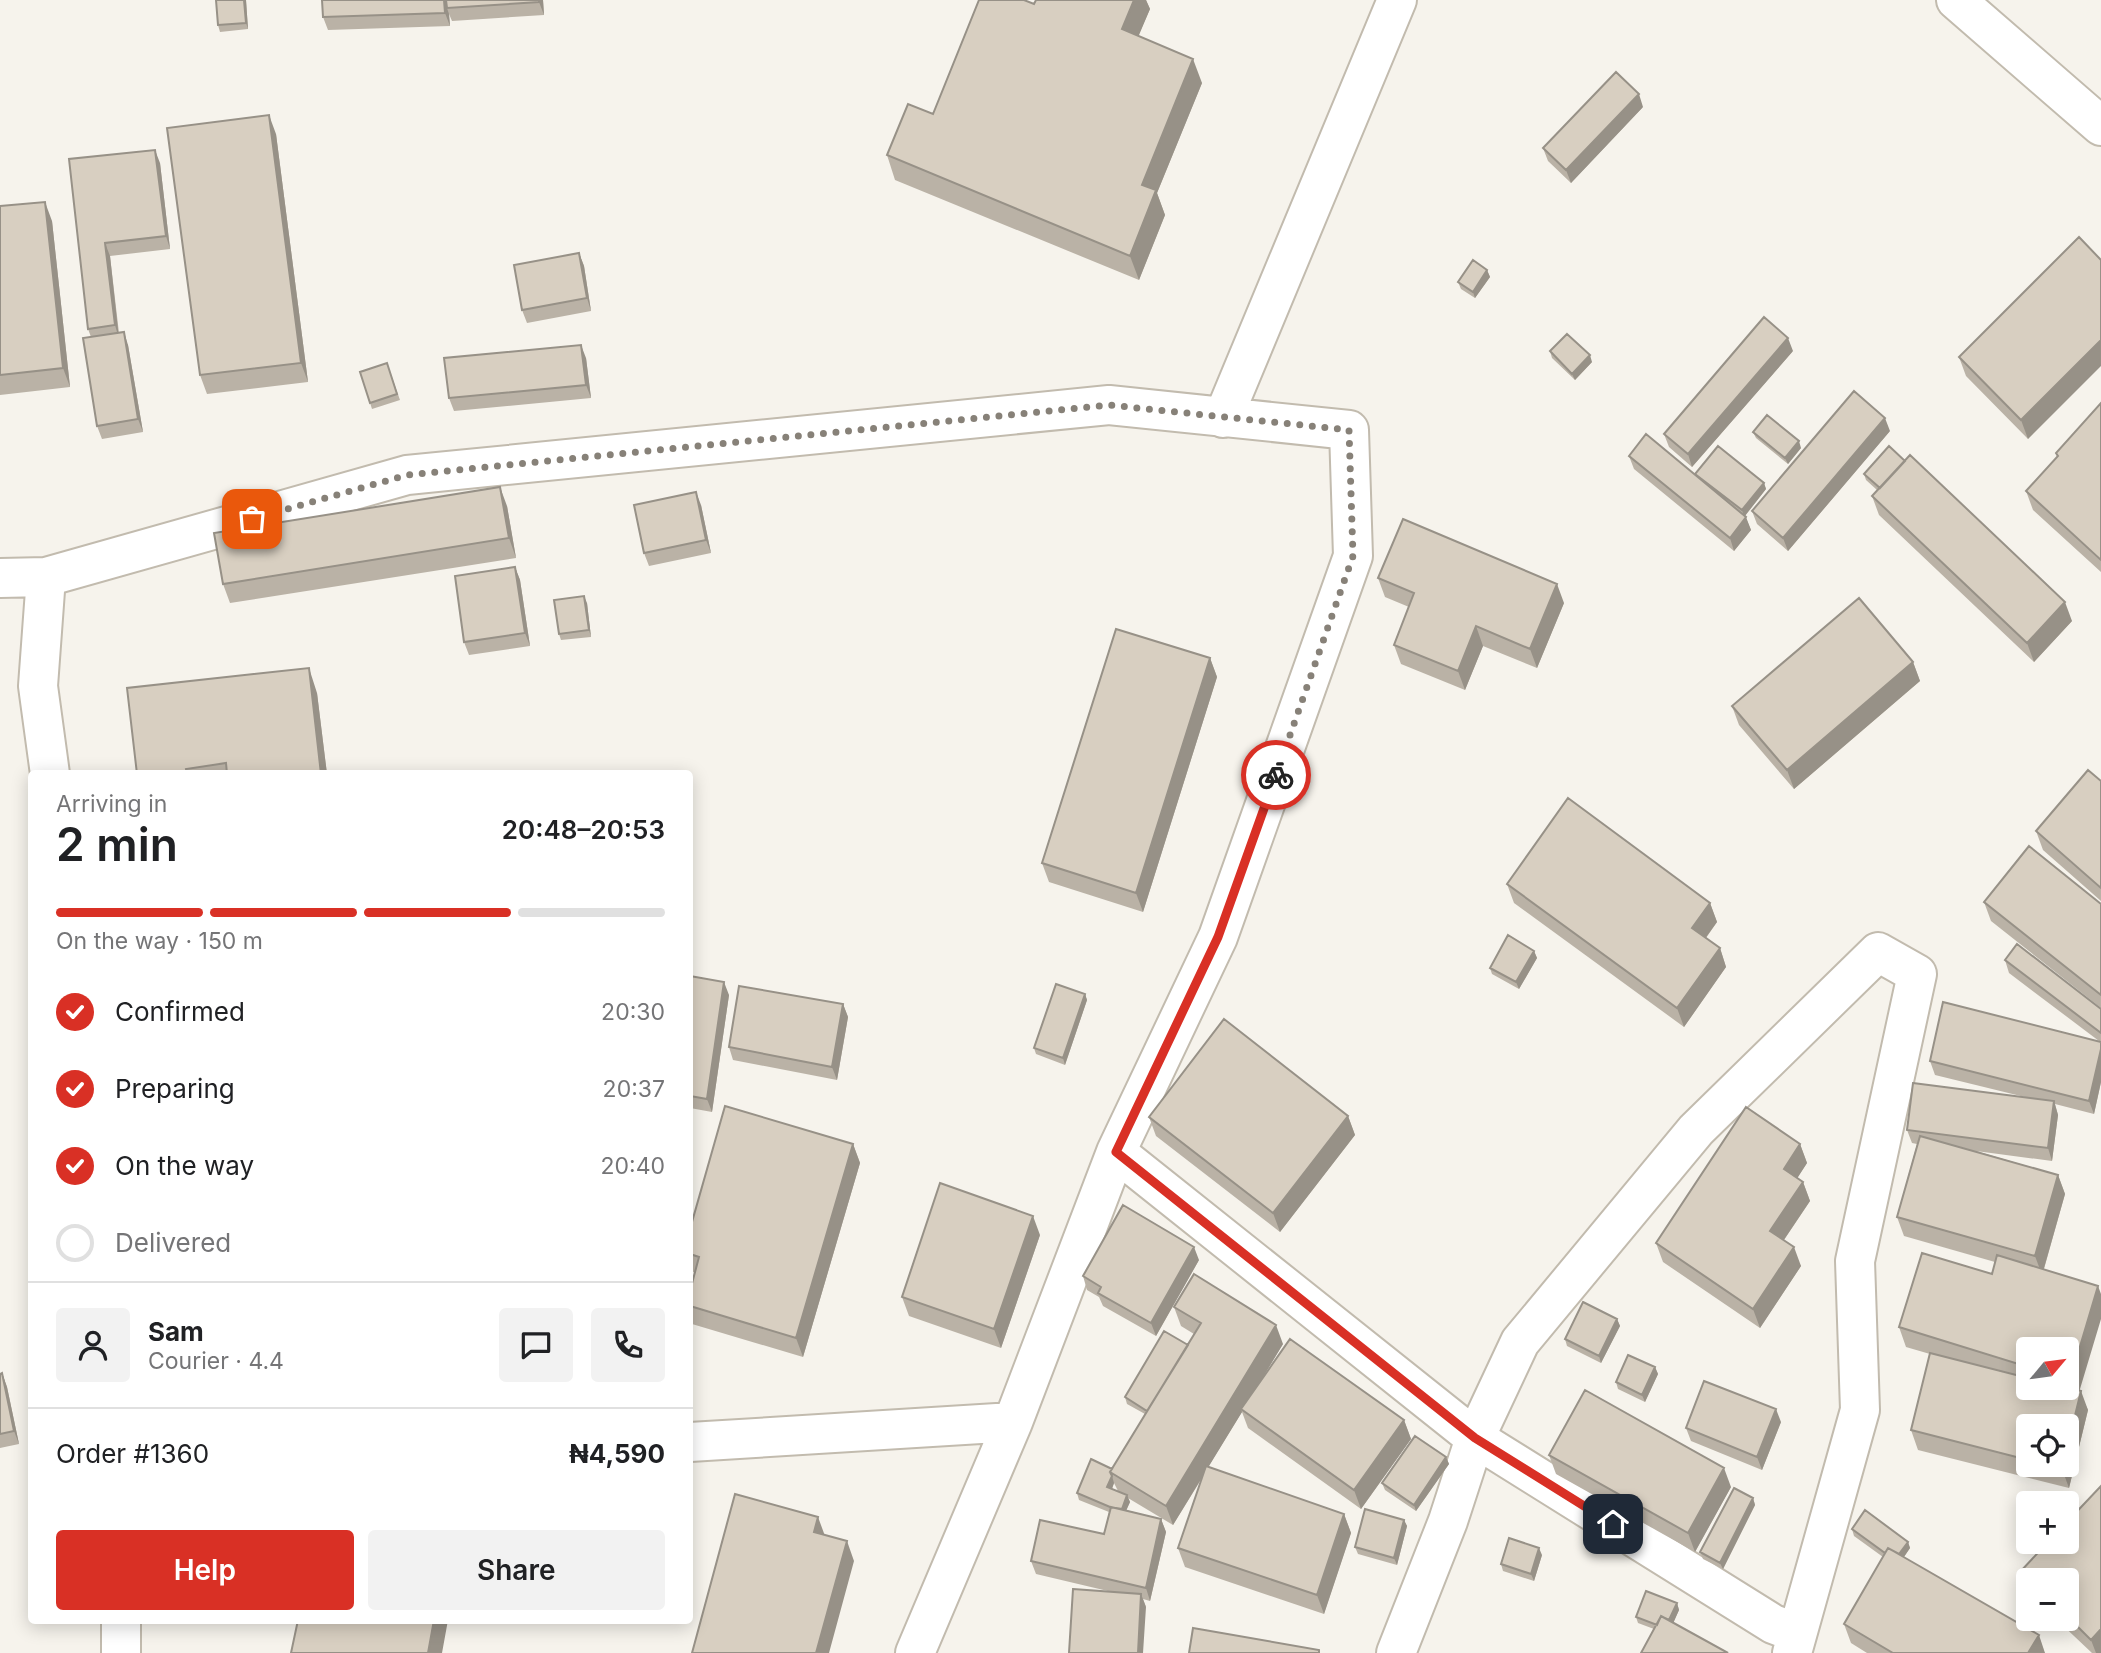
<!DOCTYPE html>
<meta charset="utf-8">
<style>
body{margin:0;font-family:Inter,sans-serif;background:#f2f2f2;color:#202124;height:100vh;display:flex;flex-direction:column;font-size:26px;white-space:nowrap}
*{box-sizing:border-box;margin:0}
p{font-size:23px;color:#757577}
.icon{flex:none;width:38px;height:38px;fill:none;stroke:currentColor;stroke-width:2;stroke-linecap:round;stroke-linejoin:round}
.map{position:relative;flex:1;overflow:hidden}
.sheet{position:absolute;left:28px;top:770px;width:665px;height:854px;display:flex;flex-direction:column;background:#fff;border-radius:7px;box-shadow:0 4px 18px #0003}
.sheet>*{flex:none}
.needle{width:46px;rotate:61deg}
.tools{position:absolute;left:2016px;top:1337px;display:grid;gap:14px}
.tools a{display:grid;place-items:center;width:63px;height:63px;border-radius:7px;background:#fff;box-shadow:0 4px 18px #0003;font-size:35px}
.pin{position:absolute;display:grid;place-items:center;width:60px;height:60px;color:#fff;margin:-30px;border-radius:14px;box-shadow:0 4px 10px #0006}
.courier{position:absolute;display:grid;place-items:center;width:70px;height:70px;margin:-35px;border:5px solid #d93025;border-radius:50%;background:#fff;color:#222;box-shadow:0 2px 9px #0007}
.head em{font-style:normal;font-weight:600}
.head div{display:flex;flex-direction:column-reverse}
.head{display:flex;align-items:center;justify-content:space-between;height:119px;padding:0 28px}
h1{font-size:46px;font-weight:600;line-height:52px}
.bar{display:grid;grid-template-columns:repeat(4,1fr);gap:10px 7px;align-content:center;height:84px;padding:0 28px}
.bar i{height:9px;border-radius:5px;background:#e0e0e0}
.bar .on{background:#d93025}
.bar p{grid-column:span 4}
.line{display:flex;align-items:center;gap:18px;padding:0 28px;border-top:2px solid #e0e0e0}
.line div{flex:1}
.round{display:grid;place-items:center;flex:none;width:74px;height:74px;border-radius:7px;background:#f2f2f2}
ol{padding:0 28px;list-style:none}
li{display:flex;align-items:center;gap:21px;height:77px}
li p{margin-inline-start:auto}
li .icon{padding:7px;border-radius:50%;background:#d93025;color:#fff;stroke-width:4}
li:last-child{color:#757577}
li i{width:38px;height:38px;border:4px solid #e0e0e0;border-radius:50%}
.cta{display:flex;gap:14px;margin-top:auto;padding:14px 28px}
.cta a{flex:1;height:80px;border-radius:7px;background:#d93025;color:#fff;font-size:28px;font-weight:600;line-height:80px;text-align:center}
.cta a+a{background:#f2f2f2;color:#202124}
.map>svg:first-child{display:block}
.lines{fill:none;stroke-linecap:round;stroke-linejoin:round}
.minor-casing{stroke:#c2bbae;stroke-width:42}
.minor{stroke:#fff;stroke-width:38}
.wall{fill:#bab2a6;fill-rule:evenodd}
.shaded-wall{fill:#979187}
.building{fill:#d8cfc1;stroke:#979187;stroke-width:2}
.done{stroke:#878178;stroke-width:7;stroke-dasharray:0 12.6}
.route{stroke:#d93025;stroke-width:9}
</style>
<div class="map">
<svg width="2101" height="1653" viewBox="0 0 2101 1653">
<rect width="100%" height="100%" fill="#f6f3ec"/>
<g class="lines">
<defs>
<path id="minor" d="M1956,0L2101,126
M1223,418L1397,0
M0,578L46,577
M50,774L38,686L46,577L407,475L1109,405L1349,430L1353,556L1218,937L1116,1152L1013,1422L915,1653
M1116,1152L1475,1438L1773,1624L1797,1633
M690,1442L1013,1422
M121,1620V1653
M1396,1653L1448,1521L1475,1438L1520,1342L1696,1130L1878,952L1917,974L1855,1261L1860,1410L1792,1653"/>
</defs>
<use href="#minor" class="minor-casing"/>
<use href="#minor" class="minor"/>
</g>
<path class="wall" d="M216,0H246L248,29L220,32L218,25Z
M322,0H543L544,15L452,21L449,14L450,26L328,30L323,17Z
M1036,0H1146L1150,9L1138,36L1202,83L1157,193L1165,215L1139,280L895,180L887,155L933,114L1034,4Z
M1643,107L1571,183L1548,161L1543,148Z
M276,134L308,382L207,394L200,375Z
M69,159L160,163L170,249L110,256L119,333L128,345L143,432L102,439L97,426L91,337L88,329Z
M0,206L52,221L70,387L0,395Z
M2079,237L2028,439L1966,376L1959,357Z
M579,253L584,266L591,311L527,323L522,310Z
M1487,270L1490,277L1475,298L1461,289L1458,282Z
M1550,351L1592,362L1575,380L1552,358Z
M1793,351L1692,467L1669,447L1664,434Z
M586,358L591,398L454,411L449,398Z
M387,363L400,400L372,409L360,372Z
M2101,403V572L2033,510L2026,491L2057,457L2056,453Z
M1890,431L1788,551L1757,524L1752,511Z
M1753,432L1801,448L1788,464L1756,438Z
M1629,456L1696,475L1764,483L1766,489L1745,516L1751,530L1734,551L1634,469Z
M1864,474L2072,621L2034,662L1879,515L1872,496L1877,490L1866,480Z
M701,505L711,553L649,566L644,553Z
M507,506L516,558L230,603L223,584Z
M515,567L520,580L530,646L469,655L464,642Z
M1378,578L1564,603L1537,668L1483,646L1465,690L1401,664L1394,645L1409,607L1385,597Z
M587,603L591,637L561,640L559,634Z
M1210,658L1217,677L1143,912L1049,882L1042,863Z
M1913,662L1920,681L1794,789L1739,725L1732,706Z
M317,693L327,774H137Z
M2101,781V901L2043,850L2036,831Z
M1507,884L1710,903L1717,922L1706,938L1720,948L1726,967L1684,1027L1514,903Z
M1984,902L2101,904V1082L2094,1114L2055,1104L2058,1115L2052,1161L1976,1151L2058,1175L2065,1194L2044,1269L2079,1391L2088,1410L2069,1488L1918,1450L1911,1430L1930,1354L1906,1347L1899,1327L1992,1274L1995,1262L1904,1236L1897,1217L1917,1144L1912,1143L1907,1130L2033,1099L1935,1075L1930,1061L2099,1041L2009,973L2005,960L2101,1008L1991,921ZM2028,1349H2067V1388H2028ZM2028,1426L2067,1465H2028Z
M1534,951L1537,958L1519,989L1492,974L1490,968Z
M690,976L729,995L712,1112L690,1108Z
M1085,994L1087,1000L1065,1065L1036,1054L1034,1048Z
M843,1004L848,1017L837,1080L733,1060L729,1047Z
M1348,1116L1355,1135L1280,1232L1156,1136L1149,1117Z
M853,1144L860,1163L803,1357L692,1324L690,1316V1291L695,1273L690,1270V1229Z
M1800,1144L1807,1163L1797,1178L1803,1182L1810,1201L1784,1240L1801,1266L1760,1328L1663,1262L1656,1243Z
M1040,1235L1001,1348L909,1316L902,1297Z
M1199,1260L1156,1336L1103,1306L1099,1297L1087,1290L1083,1276Z
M1174,1307L1283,1344L1258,1385L1404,1420L1411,1439L1361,1509L1248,1428L1242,1412L1208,1467L1344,1514L1351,1533L1324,1614L1185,1567L1178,1548L1202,1478L1173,1525L1128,1498L1130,1502L1126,1510L1161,1519L1166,1532L1150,1601L1143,1599L1146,1607L1112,1592L1036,1574L1031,1561L1104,1534L1109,1512L1079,1500L1077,1493L1112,1469L1145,1414L1127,1404L1125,1397L1188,1345L1194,1334L1181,1326ZM1114,1483L1118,1491L1112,1489Z
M1617,1319L1620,1326L1601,1363L1567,1346L1565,1339Z
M1655,1367L1658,1374L1645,1402L1618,1389L1616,1382Z
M2,1373L7,1387L19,1444L0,1448V1374Z
M1781,1422L1762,1470L1691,1441L1686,1428Z
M1549,1455L1731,1487L1695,1552L1556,1474Z
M1446,1457L1449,1464L1416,1511L1385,1490L1382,1483Z
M2101,1486V1653H2092L2056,1619H2067V1580H2028V1592L2027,1591L2020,1572Z
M1753,1498L1755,1505L1723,1569L1703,1559L1700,1552Z
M1404,1520L1407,1526L1397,1565L1358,1554L1355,1547Z
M1852,1529L1908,1542L1910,1548L1904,1557L2045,1653H1867L1851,1643L1844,1624L1883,1557L1854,1536Z
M1542,1555L1534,1581L1503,1571L1501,1564Z
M1677,1603L1679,1610L1673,1623L1654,1629L1638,1623L1636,1617Z"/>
<path class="shaded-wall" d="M244,0H246L248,29L246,23Z
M444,0H449L447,8L449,14L450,26L445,13Z
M539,0H543L544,15L539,2Z
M1134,0H1146L1150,9L1131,54L1122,29Z
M1193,59L1202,83L1157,193L1165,215L1139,280L1130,256L1142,185Z
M1639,94L1643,107L1571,183L1566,170Z
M269,115L276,134L308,382L301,363Z
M155,150L160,163L170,249L166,236Z
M45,202L52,221L70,387L63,368Z
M105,243L110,256L119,339L115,325Z
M579,253L584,266L591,311L587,298Z
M1487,270L1490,277L1475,298L1473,292Z
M124,332L128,345L143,432L138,419Z
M1788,338L1793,351L1692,467L1688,454Z
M2101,340V366L2028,439L2021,420Z
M581,345L586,358L591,398L586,385Z
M1590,355L1592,362L1575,380L1572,374Z
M1885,418L1890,431L1788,551L1783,538Z
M1799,441L1801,448L1788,464L1785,458Z
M1764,483L1766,489L1744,517L1742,510Z
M500,487L507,506L516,558L509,538Z
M696,492L701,505L711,553L706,540Z
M1746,517L1751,530L1734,551L1730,538Z
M515,567L520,580L530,646L525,633Z
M1557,584L1564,603L1537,668L1530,649Z
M584,596L587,603L591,637L589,630Z
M2065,602L2072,621L2034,662L2027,643Z
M1476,626L1483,646L1465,690L1458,671Z
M1210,658L1217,677L1143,912L1136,893Z
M1913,662L1920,681L1794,789L1787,770Z
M309,668L317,693L327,774H321Z
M1710,903L1717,922L1699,947L1692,928Z
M1720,948L1726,967L1684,1027L1677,1008Z
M1534,951L1537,958L1519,989L1516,982Z
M724,982L729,995L712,1112L707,1099Z
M1085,994L1087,1000L1065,1065L1063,1058Z
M843,1004L848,1017L837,1080L832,1067Z
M2101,1049V1082L2094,1114L2089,1101Z
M2054,1101L2058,1115L2052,1161L2048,1148Z
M1348,1116L1355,1135L1280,1232L1273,1213Z
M853,1144L860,1163L803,1357L796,1338Z
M1800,1144L1807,1163L1791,1188L1784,1169Z
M2058,1175L2065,1194L2042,1275L2035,1256Z
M1803,1182L1810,1201L1777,1250L1770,1231Z
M1033,1216L1040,1235L1001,1348L994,1329Z
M1194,1247L1199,1260L1156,1336L1151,1323Z
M1794,1247L1801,1266L1760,1328L1753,1309Z
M2098,1286L2101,1294V1319L2077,1399L2070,1380Z
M1617,1319L1620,1326L1601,1363L1599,1356Z
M1276,1325L1283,1344L1243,1410L1241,1409L1242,1412L1173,1525L1166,1506Z
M1655,1367L1658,1374L1645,1402L1642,1395Z
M2,1373L7,1387L19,1444L14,1431Z
M2081,1391L2088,1410L2069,1488L2062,1469L2063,1465H2067V1448Z
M1776,1409L1781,1422L1762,1470L1757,1457Z
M1404,1420L1411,1439L1361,1509L1354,1490Z
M1446,1457L1449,1464L1416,1511L1414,1505Z
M1724,1468L1731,1487L1695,1552L1688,1533Z
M1112,1476L1114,1483L1110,1494L1107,1487Z
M1127,1495L1130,1502L1123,1518L1121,1511Z
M1753,1498L1755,1505L1723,1569L1720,1563Z
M1344,1514L1351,1533L1324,1614L1317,1595Z
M818,1517L825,1536L814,1532Z
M1161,1519L1166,1532L1150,1601L1146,1588Z
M1404,1520L1407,1526L1397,1565L1394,1558Z
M847,1541L854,1561L829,1653H816Z
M1908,1542L1910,1548L1897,1567L1894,1561Z
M1539,1548L1542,1555L1534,1581L1531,1574Z
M1141,1594L1146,1607L1143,1653H1138Z
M1677,1603L1679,1610L1668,1635L1666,1629Z
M434,1620H448L442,1653H428Z
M2101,1629V1653H2096L2091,1640Z
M2039,1635L2045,1653H2028Z"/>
<path class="building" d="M216,0H244L246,23L218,25Z
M322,0H444L445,13L323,17Z
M446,0H539V2L447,8Z
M979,0H1024L1034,4L1036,0H1134L1122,29L1193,59L1142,185L1156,190L1130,256L887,155L908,104L933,114Z
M1616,72L1639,94L1566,170L1543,148Z
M269,115L301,363L200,375L167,128Z
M155,150L166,236L105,243L115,325L88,329L69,159Z
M45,202L63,368L0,375V206Z
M2079,237L2101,260V340L2021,420L1959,357Z
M579,253L587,298L522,310L514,265Z
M1473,260L1487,270L1473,292L1458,282Z
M1764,317L1788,338L1688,454L1664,434Z
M124,332L138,419L97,426L83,338Z
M1567,334L1590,355L1572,374L1550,351Z
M581,345L586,385L449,398L444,358Z
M387,363L397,394L370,403L360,372Z
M1854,391L1885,418L1783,538L1752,511Z
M2101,403V560L2026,491L2058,456L2056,453Z
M1767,415L1799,441L1785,458L1753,432Z
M1646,434L1746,517L1730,538L1629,456Z
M1718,446L1764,483L1742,510L1695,474Z
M1889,446L1905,461L1880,488L1864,474Z
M1910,455L2065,602L2027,643L1872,496Z
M500,487L509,538L223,584L214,533Z
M696,492L706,540L644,553L634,505Z
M1403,519L1557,584L1530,649L1476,626L1458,671L1394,645L1414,593L1378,578Z
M515,567L525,633L464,642L455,576Z
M584,596L589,630L559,634L554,600Z
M1859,598L1913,662L1787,770L1732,706Z
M1116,629L1210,658L1136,893L1042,863Z
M309,668L321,774H227L226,763L186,769L187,774H137L127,688Z
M2088,770L2101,781V888L2036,831Z
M1568,798L1710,903L1692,928L1720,948L1677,1008L1507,884Z
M2029,846L2101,904V995L1984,902Z
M1508,935L1534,951L1516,982L1490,968Z
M2017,944L2101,1009V1033L2005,960Z
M690,976L724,982L707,1099L690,1096Z
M1056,984L1085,994L1063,1058L1034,1048Z
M739,986L843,1004L832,1067L729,1047Z
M1943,1002L2101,1042V1049L2089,1101L1930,1061Z
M1224,1019L1348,1116L1273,1213L1149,1117Z
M1913,1083L2054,1101L2048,1148L1907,1130Z
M725,1106L853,1144L796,1338L690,1306V1291L699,1257L690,1254V1229Z
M1746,1107L1800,1144L1784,1169L1803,1182L1770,1231L1794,1247L1753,1309L1656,1243Z
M1920,1136L2058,1175L2035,1256L1897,1217Z
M940,1183L1033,1216L994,1329L902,1297Z
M1123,1205L1194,1247L1151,1323L1098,1293L1101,1287L1083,1276Z
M1922,1253L1992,1274L1997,1255L2098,1286L2070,1380L2067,1379V1349H2028V1367L1899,1327Z
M1194,1274L1276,1325L1166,1506L1110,1472L1201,1323L1174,1307Z
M1583,1302L1617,1319L1599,1356L1565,1339Z
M1164,1331L1188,1345L1147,1411L1125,1397Z
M1290,1339L1404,1420L1354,1490L1241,1409Z
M1930,1353L2028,1378V1388L2067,1387L2081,1391L2067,1448V1426H2028V1460L1911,1430Z
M1628,1355L1655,1367L1642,1395L1616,1382Z
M2,1373L14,1431L0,1434V1374Z
M1704,1381L1776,1409L1757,1457L1686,1428Z
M1585,1390L1724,1468L1688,1533L1549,1455Z
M1415,1436L1446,1457L1414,1505L1382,1483Z
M1091,1459L1112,1469L1110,1472L1112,1476L1107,1487L1127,1495L1122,1509L1110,1507L1077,1493Z
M2045,1465H2063L2062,1469Z
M1206,1466L1344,1514L1317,1595L1178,1548Z
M2101,1486V1629L2091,1640L2067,1616V1580H2029L2020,1572L2048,1542H2067V1522Z
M1734,1488L1753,1498L1720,1563L1700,1552Z
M735,1494L818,1517L814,1532L847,1541L816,1653H692Z
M1111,1507L1161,1519L1146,1588L1031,1561L1040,1520L1104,1534Z
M1365,1509L1404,1520L1394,1558L1355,1547Z
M1865,1510L1908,1542L1899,1554L1888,1548L1885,1553L1852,1529Z
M1509,1538L1539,1548L1531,1574L1501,1564Z
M1888,1548L2039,1635L2028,1653H1893L1844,1624Z
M1073,1589L1141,1594L1138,1653H1069Z
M1646,1591L1677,1603L1669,1620L1661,1616L1657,1625L1636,1617Z
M1661,1616L1728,1653H1641Z
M298,1620H434L428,1653H291Z
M1193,1628L1319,1650V1653H1189Z"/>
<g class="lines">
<path class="done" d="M252,519L407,475L1109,405L1349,430L1353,556L1276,775"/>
<path class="route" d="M1276,775L1218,937L1116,1152L1475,1438L1613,1524"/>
</g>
</svg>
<div class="tools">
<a><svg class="needle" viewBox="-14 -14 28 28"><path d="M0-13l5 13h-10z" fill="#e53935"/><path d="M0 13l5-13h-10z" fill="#757577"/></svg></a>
<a><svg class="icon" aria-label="locate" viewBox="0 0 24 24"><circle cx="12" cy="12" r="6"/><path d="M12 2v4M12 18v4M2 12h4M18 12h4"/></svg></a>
<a>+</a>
<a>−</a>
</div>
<div class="pin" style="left:252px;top:519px;background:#ea580c"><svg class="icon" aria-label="bag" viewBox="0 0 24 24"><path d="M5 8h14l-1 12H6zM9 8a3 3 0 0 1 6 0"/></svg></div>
<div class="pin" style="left:1613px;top:1524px;background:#1f2937"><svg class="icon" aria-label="home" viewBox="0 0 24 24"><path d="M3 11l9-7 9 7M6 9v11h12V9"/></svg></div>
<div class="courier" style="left:1276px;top:775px"><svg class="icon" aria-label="bike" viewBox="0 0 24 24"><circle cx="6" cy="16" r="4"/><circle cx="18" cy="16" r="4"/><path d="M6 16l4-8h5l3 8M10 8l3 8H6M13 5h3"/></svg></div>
<section class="sheet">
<div class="head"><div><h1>2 min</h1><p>Arriving in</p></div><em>20:48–20:53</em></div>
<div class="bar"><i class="on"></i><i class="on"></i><i class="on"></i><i></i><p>On the way · 150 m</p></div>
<ol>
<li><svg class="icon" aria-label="check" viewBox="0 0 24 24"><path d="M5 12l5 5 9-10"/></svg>Confirmed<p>20:30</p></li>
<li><svg class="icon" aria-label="check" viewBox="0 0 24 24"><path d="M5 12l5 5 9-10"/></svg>Preparing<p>20:37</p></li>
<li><svg class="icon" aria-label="check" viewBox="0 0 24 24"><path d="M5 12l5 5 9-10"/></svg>On the way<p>20:40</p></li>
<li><i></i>Delivered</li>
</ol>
<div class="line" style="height:126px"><a class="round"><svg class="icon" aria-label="person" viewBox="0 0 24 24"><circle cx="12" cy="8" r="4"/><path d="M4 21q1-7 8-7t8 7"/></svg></a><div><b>Sam</b><p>Courier · 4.4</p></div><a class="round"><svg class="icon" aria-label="chat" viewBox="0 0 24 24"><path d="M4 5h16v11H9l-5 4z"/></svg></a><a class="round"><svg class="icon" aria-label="phone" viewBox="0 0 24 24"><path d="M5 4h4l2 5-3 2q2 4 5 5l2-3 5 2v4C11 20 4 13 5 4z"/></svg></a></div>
<div class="line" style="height:91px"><div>Order #1360</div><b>₦4,590</b></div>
<div class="cta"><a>Help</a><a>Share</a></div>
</section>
</div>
